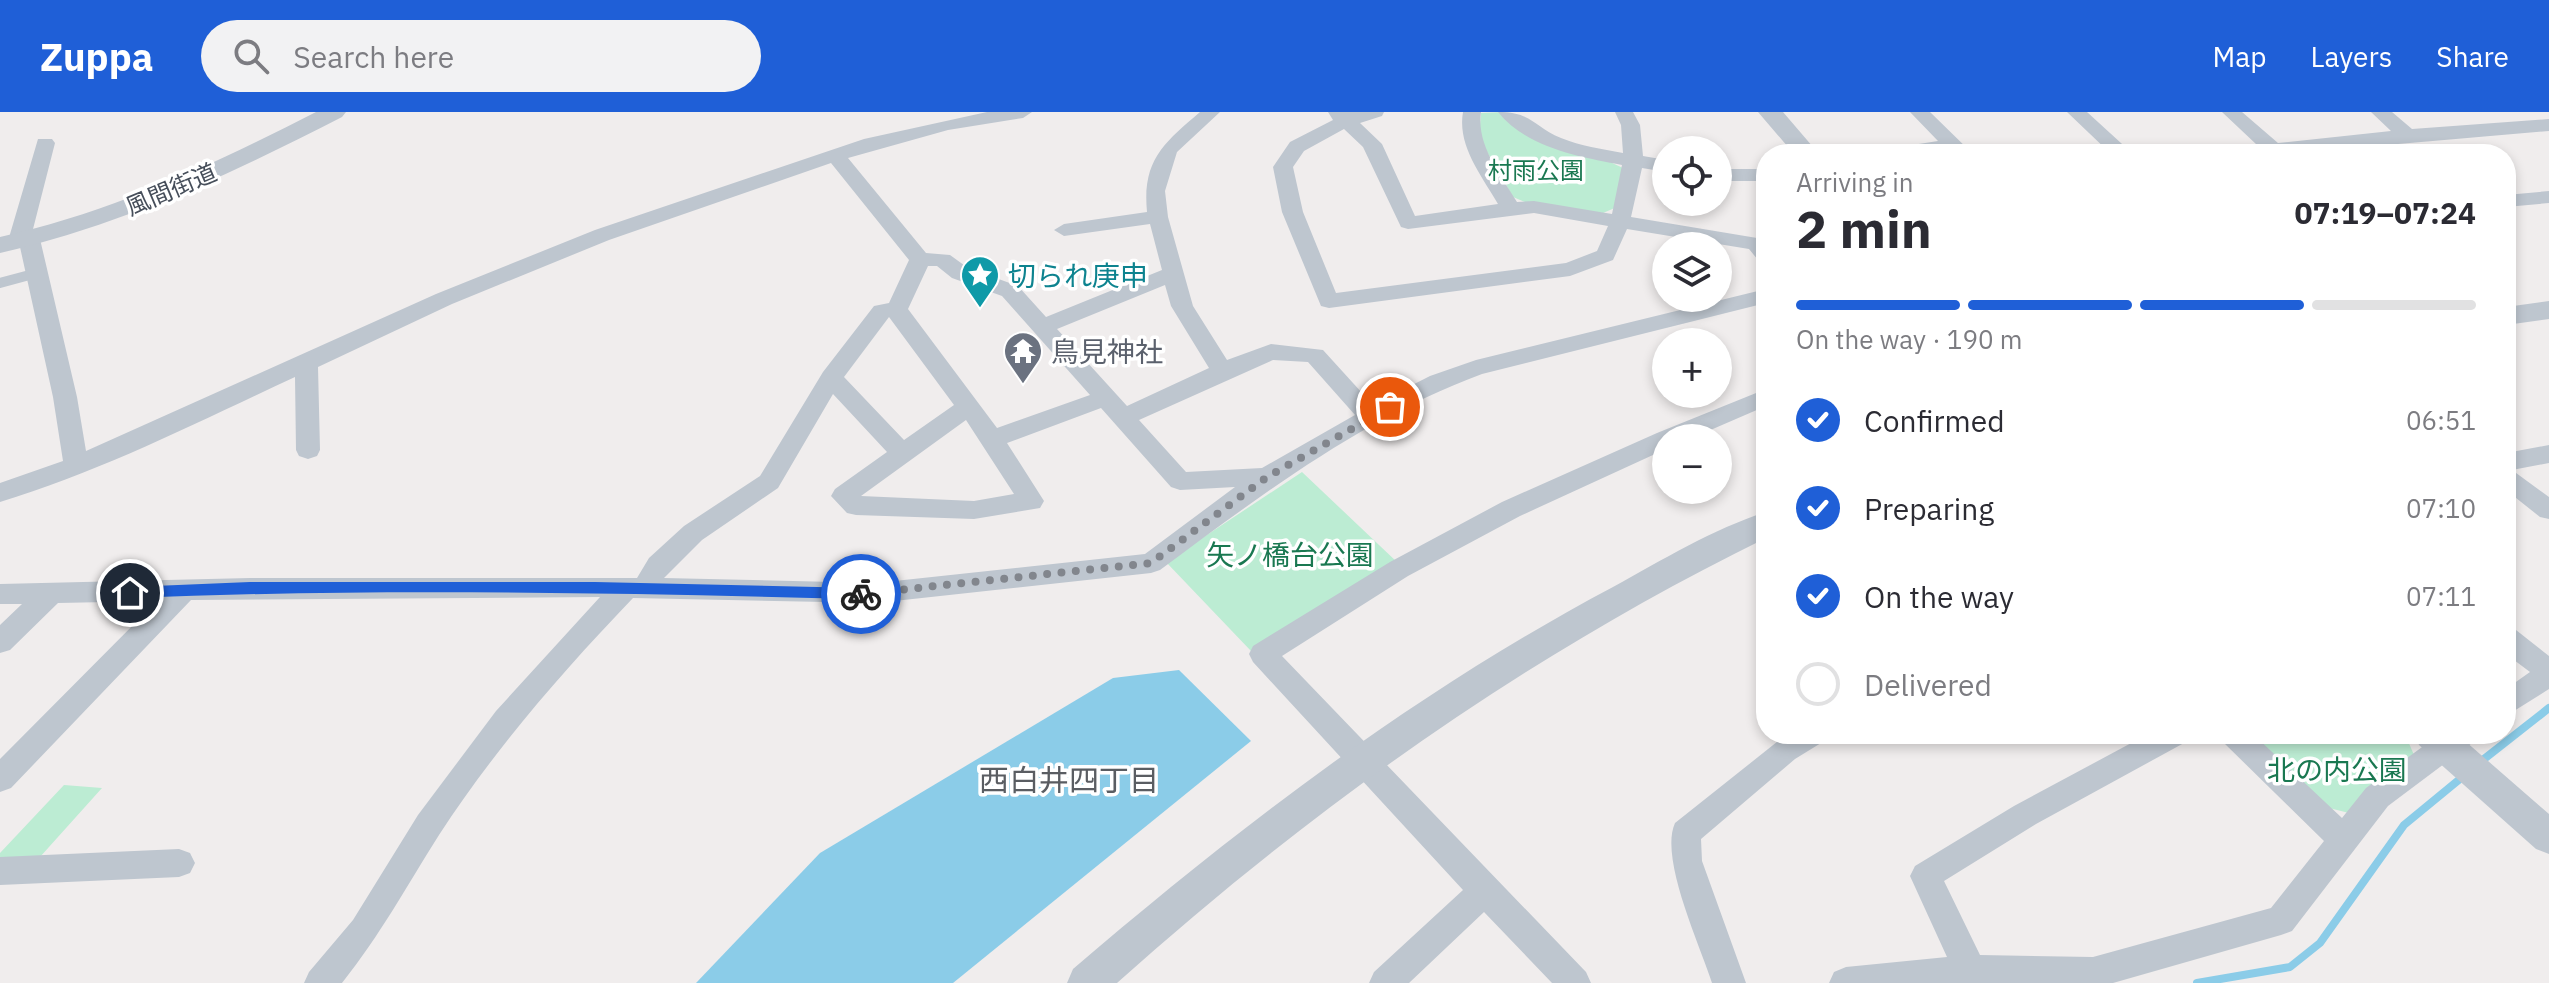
<!DOCTYPE html>
<meta charset="utf-8">
<style>
body{margin:0;font-family:"IBM Plex Sans","Noto Sans JP",sans-serif;background:#f2f2f3;color:#2b2b33;height:100vh;display:flex;flex-direction:column;font-size:30px;white-space:nowrap}
*{box-sizing:border-box;margin:0}
p{font-size:26px;color:#7c7c81}
.icon{flex:none;width:44px;height:44px;fill:none;stroke:currentColor;stroke-width:2;stroke-linecap:round;stroke-linejoin:round}
.map{position:relative;flex:1;overflow:hidden}
.drawer{position:absolute;left:1756px;top:32px;width:760px;height:600px;display:flex;flex-direction:column;background:#fff;border-radius:32px;box-shadow:0 4px 12px #0003}
.drawer>*{flex:none}
.buttons{position:absolute;left:1652px;top:24px;display:grid;gap:16px}
.buttons a{display:grid;place-items:center;width:80px;height:80px;border-radius:50%;background:#fff;box-shadow:0 4px 12px #0003;font-size:40px}
.pin{position:absolute;display:grid;place-items:center;width:68px;height:68px;color:#fff;margin:-34px;border:4px solid #fff;border-radius:50%;box-shadow:0 2px 8px #0007}
.courier{position:absolute;display:grid;place-items:center;width:80px;height:80px;margin:-40px;border:6px solid #1f5fd7;border-radius:50%;background:#fff;color:#222;box-shadow:0 2px 10px #0007}
.summary em{font-style:normal;font-weight:700}
.summary div{display:flex;flex-direction:column-reverse}
.summary{display:flex;align-items:center;justify-content:space-between;height:136px;padding:0 40px}
h1{font-size:52px;font-weight:700;line-height:60px}
.bar{display:grid;grid-template-columns:repeat(4,1fr);gap:12px 8px;align-content:center;height:96px;padding:0 40px}
.bar i{height:10px;border-radius:6px;background:#e1e1e2}
.bar .on{background:#1f5fd7}
.bar p{grid-column:span 4}
ol{padding:0 40px;list-style:none}
li{display:flex;align-items:center;gap:24px;height:88px}
li p{margin-inline-start:auto}
li .icon{padding:8px;border-radius:50%;background:#1f5fd7;color:#fff;stroke-width:4}
li:last-child{color:#7c7c81}
li i{width:44px;height:44px;border:4px solid #e1e1e2;border-radius:50%}
header{display:flex;align-items:center;gap:48px;box-sizing:border-box;height:112px;padding:0 40px;background:#1f5fd7;color:#fff}
header strong{font-size:38px}
nav{display:flex;gap:44px;margin-inline-start:auto;font-size:28px}
.search{width:560px;height:72px;background:#f2f2f3;display:flex;align-items:center;gap:20px;box-sizing:border-box;padding:0 28px;border-radius:44px;color:#7c7c81;font-size:30px}
.map>svg:first-child{display:block}
.green{fill:#bcecd3}
.water{fill:#8bcce8}
.lines{fill:none;stroke-linecap:round;stroke-linejoin:round}
.stream{stroke:#8bcce8;stroke-width:8}
.service{stroke:#bec6cf;stroke-width:10}
.minor{fill:#bec6cf;fill-rule:evenodd}
.tertiary{fill:#bec6cf;fill-rule:evenodd}
.route{fill:#1f5fd7}
.done{stroke:#82868d;stroke-width:8;stroke-dasharray:0 14.4}
.labels{text-anchor:middle;dominant-baseline:central;stroke-width:7;stroke-linejoin:round;paint-order:stroke}
.far-park-label{font-size:24px;fill:#1a7851;stroke:#fff}
.far-street-label{font-size:24px;fill:#464e5a;stroke:#fff}
.culture-label{font-size:28px;fill:#0d838f;stroke:#fff;text-anchor:start}
.worship-label{font-size:28px;fill:#5b616d;stroke:#fff;text-anchor:start}
.park-label{font-size:28px;fill:#1a7851;stroke:#fff}
.neighbourhood-label{font-size:30px;fill:#5a5d62;stroke:#fff}
</style>
<header>
<strong>Zuppa</strong>
<div class="search"><svg class="icon" aria-label="search" viewBox="0 0 24 24"><circle cx="10" cy="10" r="6"/><path d="M15 15l6 6"/></svg>Search here</div>
<nav><a>Map</a><a>Layers</a><a>Share</a></nav>
</header>
<div class="map">
<svg width="2549" height="871" viewBox="0 0 2549 871">
<rect width="100%" height="100%" fill="#f0eded"/>
<path class="green" d="M1502,0L1623,56L1617,95L1603,101L1527,91L1513,85L1479,26L1481,1Z
M1302,360L1398,451L1251,539L1166,450Z
M2248,622H2405L2414,643L2349,701L2325,695Z
M64,673L102,676L40,745L0,746V741Z"/>
<path class="water" d="M1179,558L1251,629L953,871H696L820,741L1113,566Z"/>
<g class="lines">
<path class="stream" d="M2479,651L2549,596
M2197,871L2290,855L2320,831L2404,713L2466,662"/>
<path class="service" d="M0,171L37,161"/>
<path class="minor" d="M987,0H1032L1023,6L948,18L848,46L926,141L950,143L968,156L1018,174L1046,205L1162,158L1150,112L1064,124L1054,118L1064,112L1147,100C1142,48 1164,31 1200,0H1220L1177,40L1165,79L1168,105L1193,194L1227,248L1271,232L1323,238L1373,293L1430,264L1476,248L1766,177V191L1482,262C1363,306 1261,383 1160,458L1151,461L876,491L633,486C562,560 495,637 439,723C406,775 381,822 342,871H304L309,860L353,808L418,703L496,599L600,485L191,488L11,676L0,680V647L157,489L58,491L10,538L0,541V513L22,492H0V472L250,466H637L649,446L684,414L760,364L823,260L874,194L889,191L909,148L831,51L609,128L452,192L318,255L320,338L317,344L308,347L299,344L296,338L295,265C198,310 102,359 0,390V371L63,349L53,285L20,135L12,134L8,129L38,27H52L55,31L32,121L40,127L77,285L86,339L436,182L595,118L864,27ZM928,154H937L952,166L1002,184L1090,283L997,316L908,197ZM1165,173L1171,194L1209,256L1127,294L1057,217ZM889,205L954,293L904,328L844,265ZM1273,248L1308,250L1355,303L1262,356L1186,360L1139,308ZM833,282L887,340L835,377L831,384L847,401L856,403L974,407L1040,396L1044,389L1007,331L1101,296L1171,375L1180,378L1235,375L1145,442L876,471L664,466L702,428L778,376ZM966,308L1014,382L974,389L861,384Z
M1328,0H1384L1382,4L1360,11L1382,32L1415,104L1498,92C1482,64 1457,34 1463,0H1481C1476,33 1501,63 1517,90L1534,89L1612,102L1622,53C1580,45 1527,36 1498,0C1532,0 1533,14 1561,26C1581,34 1601,37 1623,41L1621,13L1615,0H1633L1640,13L1643,44L1666,48V60L1642,56L1631,105L1763,127L1766,150L1758,148L1749,137L1627,117L1613,148L1570,164L1329,196L1321,194L1282,100L1273,55L1290,30L1333,8ZM1344,17L1363,35L1401,115L1408,117L1534,101L1608,114L1597,139L1566,151L1336,181L1303,100L1293,55L1304,39Z
M1910,0H1930L1973,42H1952L1948,39L1883,42L1893,36L1938,29Z
M2067,0H2087L2133,42H2111Z
M2222,0H2242L2278,31L2391,19L2371,0H2392L2412,17L2549,7V19L2282,42H2215L2225,36L2257,33Z
M1718,57H1766V69H1718Z
M2549,79V91L2506,95V83Z
M1766,277V294L1692,326H1666V337L1520,404L1408,464L1282,544L1586,860L1591,871H1552L1484,800L1409,871H1369L1374,860L1463,778L1253,550L1249,542L1253,534L1390,450L1502,390L1657,321Z
M2549,333V351L2512,358L2549,385V407L2540,405L2506,378V341Z
M2506,515L2516,518L2549,544V577L2506,604V577L2530,560L2506,542Z
M1787,622H1826L1821,631L1795,647L1701,727L1702,749L1746,871H1712C1700,833 1659,746 1675,711Z
M2148,622H2189L2184,631L2036,712L1944,769L1980,843L2093,845L2271,796L2324,729L2224,631L2219,622H2253L2342,706L2366,676L2440,622H2477L2472,631L2388,694L2292,819L2281,823L2113,871H1829L1834,860L1846,855L1947,845L1910,764L1915,754L2014,694Z
M179,737L190,741L195,751L190,761L179,765L0,773V745Z"/>
<path class="tertiary" d="M316,0H346L342,5C231,62 122,113 0,141V125C112,100 214,52 316,0Z
M1758,0H1783L1819,42H1794Z
M2549,189V207L2506,213V195Z
M1766,400V426C1526,544 1316,693 1117,871H1067L1073,857C1241,713 1417,579 1613,475C1662,448 1713,417 1766,400Z
M2414,622H2457L2549,702V742L2536,737L2419,633Z"/>
</g>
<path class="route" d="M250,470H595L861,476L867,482L861,487C617,481 374,476 130,486L124,481L130,475Z"/>
<g class="lines">
<path class="done" d="M861,482L1151,451L1267,365L1390,295"/>
</g>
<defs>
<symbol id="sight-pin" viewBox="-11 -11 22 30"><path d="M0 17L-7.5 6A9.5 9.5 0 1 1 7.5 6Z" fill="#0f9aa8" stroke="#fff"/><path d="M0-6L1.8-2.2L6-1.7L2.9 1.2L3.7 5.4L0 3.3L-3.7 5.4L-2.9 1.2L-6-1.7L-1.8-2.2Z" fill="#fff"/></symbol>
<symbol id="temple-pin" viewBox="-11 -11 22 30"><path d="M0 17L-7.5 6A9.5 9.5 0 1 1 7.5 6Z" fill="#6b7280" stroke="#fff"/><path d="M0-6L5-2H3V0L6.5 2.5H4V6H1.5V3h-3V6H-4V2.5H-6.5L-3 0V-2H-5Z" fill="#fff"/></symbol>
</defs>
<g fill-rule="evenodd">
<use href="#sight-pin" x="958" y="141" width="44" height="60"/>
<use href="#temple-pin" x="1001" y="217" width="44" height="60"/>
</g>
<g class="labels">
<g class="far-park-label">
<text x="1536" y="58">村雨公園</text>
</g>
<g class="far-street-label">
<text transform="translate(171 77) rotate(-23)">風間街道</text>
</g>
<g class="culture-label">
<text x="1008" y="163">切られ庚申</text>
</g>
<g class="worship-label">
<text x="1051" y="239">鳥見神社</text>
</g>
<g class="park-label">
<text x="1290" y="442">矢ノ橋台公園</text>
<text x="2337" y="657">北の内公園</text>
</g>
<g class="neighbourhood-label">
<text x="1069" y="667">西白井四丁目</text>
</g>
</g>
</svg>
<div class="buttons">
<a><svg class="icon" aria-label="locate" viewBox="0 0 24 24"><circle cx="12" cy="12" r="6"/><path d="M12 2v4M12 18v4M2 12h4M18 12h4"/></svg></a>
<a><svg class="icon" aria-label="layers" viewBox="0 0 24 24"><path d="M12 4l9 5-9 5-9-5zM3 14l9 5 9-5"/></svg></a>
<a>+</a>
<a>−</a>
</div>
<div class="pin" style="left:1390px;top:295px;background:#ea580c"><svg class="icon" aria-label="bag" viewBox="0 0 24 24"><path d="M5 8h14l-1 12H6zM9 8a3 3 0 0 1 6 0"/></svg></div>
<div class="pin" style="left:130px;top:481px;background:#1f2937"><svg class="icon" aria-label="home" viewBox="0 0 24 24"><path d="M3 11l9-7 9 7M6 9v11h12V9"/></svg></div>
<div class="courier" style="left:861px;top:482px"><svg class="icon" aria-label="bike" viewBox="0 0 24 24"><circle cx="6" cy="16" r="4"/><circle cx="18" cy="16" r="4"/><path d="M6 16l4-8h5l3 8M10 8l3 8H6M13 5h3"/></svg></div>
<section class="drawer">
<div class="summary"><div><h1>2 min</h1><p>Arriving in</p></div><em>07:19–07:24</em></div>
<div class="bar"><i class="on"></i><i class="on"></i><i class="on"></i><i></i><p>On the way · 190 m</p></div>
<ol>
<li><svg class="icon" aria-label="check" viewBox="0 0 24 24"><path d="M5 12l5 5 9-10"/></svg>Confirmed<p>06:51</p></li>
<li><svg class="icon" aria-label="check" viewBox="0 0 24 24"><path d="M5 12l5 5 9-10"/></svg>Preparing<p>07:10</p></li>
<li><svg class="icon" aria-label="check" viewBox="0 0 24 24"><path d="M5 12l5 5 9-10"/></svg>On the way<p>07:11</p></li>
<li><i></i>Delivered</li>
</ol>
</section>
</div>
